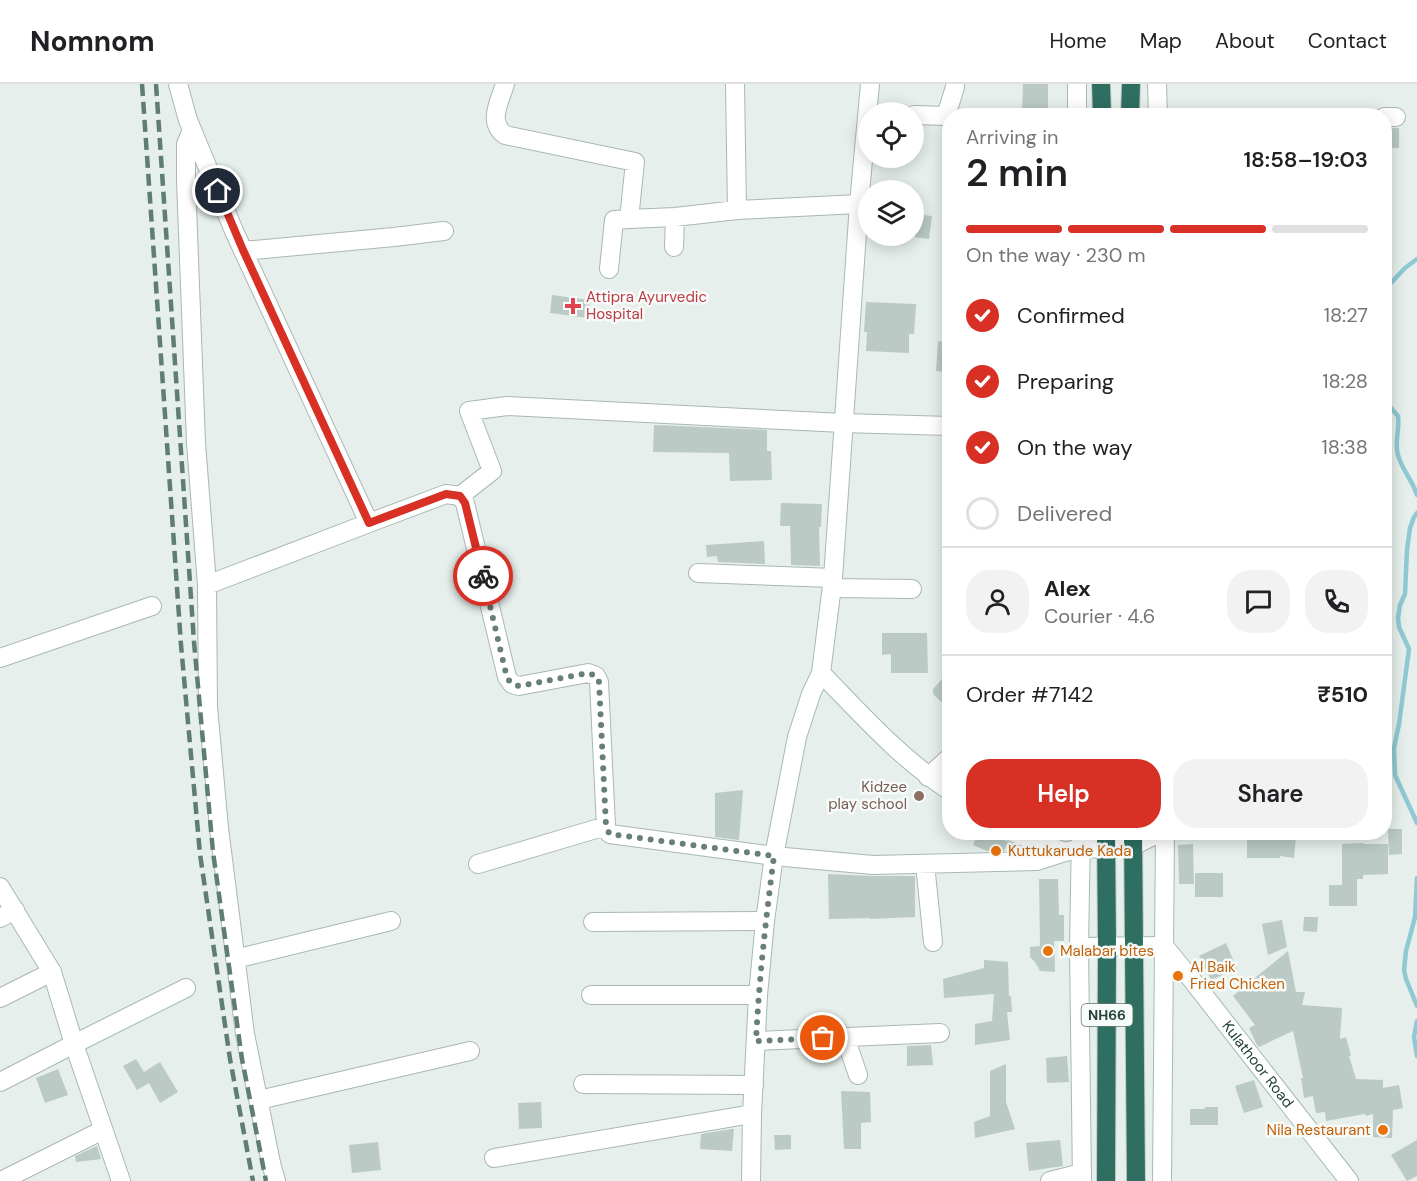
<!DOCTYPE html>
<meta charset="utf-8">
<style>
body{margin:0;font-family:"DM Sans",sans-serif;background:#f2f2f2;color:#202124;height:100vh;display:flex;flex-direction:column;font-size:22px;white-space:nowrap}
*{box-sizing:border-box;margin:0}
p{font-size:20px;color:#757577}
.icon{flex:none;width:33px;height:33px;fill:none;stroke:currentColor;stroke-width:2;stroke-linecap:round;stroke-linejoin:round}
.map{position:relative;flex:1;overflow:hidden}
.side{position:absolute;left:942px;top:24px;width:450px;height:732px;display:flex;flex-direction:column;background:#fff;border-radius:24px;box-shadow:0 3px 15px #0003}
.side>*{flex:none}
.tools{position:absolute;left:858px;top:18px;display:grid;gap:12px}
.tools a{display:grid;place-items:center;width:66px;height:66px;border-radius:50%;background:#fff;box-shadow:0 3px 15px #0003;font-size:30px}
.pin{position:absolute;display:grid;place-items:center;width:51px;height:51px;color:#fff;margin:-26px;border:3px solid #fff;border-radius:50%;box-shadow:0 2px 6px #0007}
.courier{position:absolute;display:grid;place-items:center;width:60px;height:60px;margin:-30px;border:4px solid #d93025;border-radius:50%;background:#fff;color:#222;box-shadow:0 2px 8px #0007}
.head em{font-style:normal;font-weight:600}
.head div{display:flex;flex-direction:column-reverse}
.head{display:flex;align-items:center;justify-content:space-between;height:102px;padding:0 24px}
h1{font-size:39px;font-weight:600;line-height:45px}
.bar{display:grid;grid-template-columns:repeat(4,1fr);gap:9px 6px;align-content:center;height:72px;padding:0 24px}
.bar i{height:8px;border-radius:4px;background:#e0e0e0}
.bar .active{background:#d93025}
.bar p{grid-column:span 4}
.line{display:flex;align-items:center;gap:15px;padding:0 24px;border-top:2px solid #e0e0e0}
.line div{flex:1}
.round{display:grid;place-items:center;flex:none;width:63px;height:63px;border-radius:24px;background:#f2f2f2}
ol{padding:0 24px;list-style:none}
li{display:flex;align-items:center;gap:18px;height:66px}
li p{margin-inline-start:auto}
li .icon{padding:6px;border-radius:50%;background:#d93025;color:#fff;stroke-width:4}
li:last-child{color:#757577}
li i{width:33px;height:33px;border:3px solid #e0e0e0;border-radius:50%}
.cta{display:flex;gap:12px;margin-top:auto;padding:12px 24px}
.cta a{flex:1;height:69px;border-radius:24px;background:#d93025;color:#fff;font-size:24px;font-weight:600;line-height:69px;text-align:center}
.cta a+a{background:#f2f2f2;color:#202124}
header{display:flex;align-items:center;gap:36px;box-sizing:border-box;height:84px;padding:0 30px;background:#fff;border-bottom:2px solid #e0e0e0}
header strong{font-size:28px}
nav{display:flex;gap:33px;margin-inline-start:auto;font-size:21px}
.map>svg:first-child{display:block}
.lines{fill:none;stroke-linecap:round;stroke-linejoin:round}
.stream{stroke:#8ec9d4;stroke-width:4.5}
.building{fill:#bbcac4}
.street-casing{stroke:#a8b8b2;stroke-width:20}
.secondary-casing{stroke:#a4bbb3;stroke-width:20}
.highway-casing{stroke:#c2cac8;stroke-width:20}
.street{stroke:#fff;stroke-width:18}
.secondary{stroke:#fff;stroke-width:18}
.highway{stroke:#2f6f62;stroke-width:18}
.rail{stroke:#5f7d75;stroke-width:4.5;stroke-dasharray:12 6;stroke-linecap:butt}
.done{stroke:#687f78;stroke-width:6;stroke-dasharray:0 10.8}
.route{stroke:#d93025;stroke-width:8}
.health-dot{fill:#e0444e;stroke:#f7fbf9;stroke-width:2}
.education-dot{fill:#8d6e63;stroke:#f7fbf9;stroke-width:2}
.food-dot{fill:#e8710a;stroke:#f7fbf9;stroke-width:2}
.labels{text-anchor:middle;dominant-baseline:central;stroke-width:5;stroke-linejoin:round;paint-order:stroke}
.shield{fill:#f7fbf9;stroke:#637a73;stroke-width:1.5}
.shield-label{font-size:14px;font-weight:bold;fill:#24423a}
.health-label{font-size:15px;fill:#be3a42;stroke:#f7fbf9;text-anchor:start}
.education-label{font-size:15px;fill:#785e54;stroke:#f7fbf9;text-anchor:end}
.food-label{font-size:15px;fill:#c56008;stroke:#f7fbf9;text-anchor:start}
.street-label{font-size:15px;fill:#24423a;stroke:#f7fbf9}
</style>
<header>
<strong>Nomnom</strong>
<nav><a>Home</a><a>Map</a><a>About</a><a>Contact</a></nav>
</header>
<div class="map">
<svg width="1417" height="1097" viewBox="0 0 1417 1097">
<rect width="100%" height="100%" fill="#e6efeb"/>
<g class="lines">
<path class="stream" d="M1389,201L1405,184L1417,175
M1384,316L1398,332C1400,345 1394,359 1398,371C1402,386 1413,397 1417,411
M1417,429L1414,433L1410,444L1407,466L1405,510L1400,521L1398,534L1399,543L1409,565L1399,640L1394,664L1395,691L1417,739
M1417,794L1415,833L1406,867L1404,886L1406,895L1417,922
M1417,937L1414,953L1417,972"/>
</g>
<path class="building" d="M1023,0H1048V32H1022Z
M1384,44H1399V64H1384Z
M914,130L932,132L929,155L914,153Z
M552,211L590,216L588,234L550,229Z
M866,218L916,220L914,250H909V269L866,267L867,248H864Z
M938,257L950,258V288L936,287Z
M654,341L767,346V367H771L772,396L730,397L729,369L653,368Z
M781,419L822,420L821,443H819L820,482L791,481L790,442H780Z
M764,457L765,480L718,478L717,472L707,473L706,461Z
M882,549H927L928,589H891V570L882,571Z
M943,594L950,600V626L933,610V605Z
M743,706L739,756L715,753V709Z
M1388,745H1402V770L1389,771Z
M978,748H997L1001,750L1004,756L1008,758L1004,767H987L973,761Z
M1283,752L1296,753L1294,774L1280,772V774H1247V753H1283Z
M1363,759V760H1388V790L1363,791V795H1357V822H1329V801H1342V760Z
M1193,760L1194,800H1179L1178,761Z
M1195,789H1223V813H1195Z
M828,790L873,792H915V833L870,835V834L829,835Z
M1039,795H1058L1059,831H1064V857H1054L1055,888L1040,887L1035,878L1030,873V863L1040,862Z
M1304,833H1318L1317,848L1303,847Z
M1282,836L1287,863L1268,871L1262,840Z
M1226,859L1237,885L1211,896L1199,872Z
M1288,867L1296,908H1305L1302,921L1342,924L1340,955L1346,953L1351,972H1349L1356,995L1383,996V1004L1399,1001L1403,1024L1393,1026L1392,1054L1373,1053V1030L1366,1032L1365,1030L1326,1037L1325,1028L1316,1029L1313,1012L1304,1014L1301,994H1303L1293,947L1259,963L1257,961L1249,944L1255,941L1233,912Z
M984,876L1008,878L1009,912H1011L1012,928H1007L1010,956L975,961V940L992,937L994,910L944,914L943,895L984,884Z
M931,961L933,981L907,982V962Z
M1067,972L1069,998L1047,999L1046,974Z
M136,975L144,988L160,978L178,1008L160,1019L149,999L137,1006L123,982Z
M1006,980V1018L1015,1045L975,1054L974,1038L990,1032V987Z
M58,985L68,1011L45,1019L36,994Z
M1254,996L1263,1023L1244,1029L1235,1002Z
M841,1007L870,1008L871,1038L861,1039V1065H844Z
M541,1018L542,1044L519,1045L518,1019Z
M1205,1023H1218V1041H1190V1025H1205Z
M731,1045H734L732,1067L700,1065L701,1050Z
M774,1051H791V1065L775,1066Z
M1060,1056L1063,1082L1029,1087L1026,1059Z
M1417,1056V1092L1407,1097L1391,1071Z
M378,1058L381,1086L352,1089L349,1061Z
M97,1062L101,1075L76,1078L75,1072Z"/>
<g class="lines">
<defs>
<path id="street" d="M178,0L188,36L234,147L369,439L446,410L460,412L465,419L507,593L512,600L519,602L588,589L596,592L599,598L606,742L607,746L610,750L774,772L873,781L1037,777L1065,768
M505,0C500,17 487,38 505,51L635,78L629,135L675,133L737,126L859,120
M735,0L737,126
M914,31L946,32L955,3
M1384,33H1396
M192,46L186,60V96L196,359L207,501L208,623L219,744L245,950L271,1079L276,1097
M674,163L675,133
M243,167L394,153L444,147
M609,185L614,136L629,135
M460,412L492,387L469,327L507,322L843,339L950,342
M698,489L833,494
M207,501L369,439
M832,504L912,505
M0,574L152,522
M928,693L950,673
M1081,764L1106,765L1133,762L1161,748
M478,780L606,742
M925,780L933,858
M0,834L15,826
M593,838L765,837
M235,875L391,837
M591,911H758
M0,914L52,888
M845,953L858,991
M756,957L940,949
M0,998L74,960L186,904
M583,1000L754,1001
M259,1016L470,967
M494,1074L752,1030
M1,1097L103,1046
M1050,1097L1082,1089"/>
<g id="secondary">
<path d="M1077,0V32"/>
<path d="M1157,0L1158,32"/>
<path d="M821,589C861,630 901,675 950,707"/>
<path d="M1012,748L1065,768L1081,764"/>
<path d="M1081,748L1079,863L1082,1097"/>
<path d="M0,803L52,888L74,960L121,1097"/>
<path id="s1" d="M1079,863L1164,862L1192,896L1349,1097"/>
<path d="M751,1097L752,1030L758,911L765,837L774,772L797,653L811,610L821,589L833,494L859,120L870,0"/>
<path d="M1162,1097L1165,748"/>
</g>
<path id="highway" d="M1101,0L1102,32
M1130,32L1131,0
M1106,748L1107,863L1106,1097
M1133,748L1136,1097"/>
</defs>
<use href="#street" class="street-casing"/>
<use href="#secondary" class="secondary-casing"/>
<use href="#highway" class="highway-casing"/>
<use href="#street" class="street"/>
<use href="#secondary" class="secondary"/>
<use href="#highway" class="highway"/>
<path class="rail" d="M142,0L181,561L200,770L230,975L253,1097
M156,0L194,558L213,768L242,975L266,1097"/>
</g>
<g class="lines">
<path class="done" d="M483,492L507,594L512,600L519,602L588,589L596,592L599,598L606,742L607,746L610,750L774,772C766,834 759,895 756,957L823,954"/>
<path class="route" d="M218,107L243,166L369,439L446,410L460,412L465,419L483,492"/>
</g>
<path class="health-dot" d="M570 213h6v6h6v6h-6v6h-6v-6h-6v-6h6z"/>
<circle class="education-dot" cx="919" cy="712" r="6"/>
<g class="food-dot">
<circle cx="996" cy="767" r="6"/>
<circle cx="1048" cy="867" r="6"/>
<circle cx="1178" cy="892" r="6"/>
<circle cx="1383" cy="1046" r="6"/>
</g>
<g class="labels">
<rect class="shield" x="1081.5" y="920" width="51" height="22" rx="4.5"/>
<g class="shield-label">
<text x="1107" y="931">NH66</text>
</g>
<g class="health-label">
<text x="586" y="213">Attipra Ayurvedic<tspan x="586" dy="17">Hospital</tspan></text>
</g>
<g class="education-label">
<text x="907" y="703">Kidzee<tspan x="907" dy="17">play school</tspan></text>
</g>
<g class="food-label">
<text x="1008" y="767">Kuttukarude Kada</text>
<text x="1060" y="867">Malabar bites</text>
<text x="1190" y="883">Al Baik<tspan x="1190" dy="17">Fried Chicken</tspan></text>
<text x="1371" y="1046" text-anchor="end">Nila Restaurant</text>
</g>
<g class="street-label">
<text stroke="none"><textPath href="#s1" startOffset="236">Kulathoor Road</textPath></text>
</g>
</g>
</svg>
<div class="tools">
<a><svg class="icon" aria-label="locate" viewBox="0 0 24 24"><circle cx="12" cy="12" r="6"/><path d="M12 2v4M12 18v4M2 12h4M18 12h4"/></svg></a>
<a><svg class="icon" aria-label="layers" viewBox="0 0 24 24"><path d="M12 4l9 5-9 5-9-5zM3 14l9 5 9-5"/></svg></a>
</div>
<div class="pin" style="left:823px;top:954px;background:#ea580c"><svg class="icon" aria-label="bag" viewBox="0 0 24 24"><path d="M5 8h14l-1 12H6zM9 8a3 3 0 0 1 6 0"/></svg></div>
<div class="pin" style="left:218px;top:107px;background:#1f2937"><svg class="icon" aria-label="home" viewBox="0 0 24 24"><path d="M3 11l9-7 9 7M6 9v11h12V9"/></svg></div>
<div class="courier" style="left:483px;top:492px"><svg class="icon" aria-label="bike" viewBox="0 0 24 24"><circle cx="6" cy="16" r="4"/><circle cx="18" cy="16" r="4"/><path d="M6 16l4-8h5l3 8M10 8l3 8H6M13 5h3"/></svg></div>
<section class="side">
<div class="head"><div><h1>2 min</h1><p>Arriving in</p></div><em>18:58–19:03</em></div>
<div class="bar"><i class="active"></i><i class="active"></i><i class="active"></i><i></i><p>On the way · 230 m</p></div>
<ol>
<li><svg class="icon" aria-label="check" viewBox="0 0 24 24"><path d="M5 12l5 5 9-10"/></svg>Confirmed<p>18:27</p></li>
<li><svg class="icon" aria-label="check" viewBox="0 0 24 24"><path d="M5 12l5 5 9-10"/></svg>Preparing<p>18:28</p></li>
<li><svg class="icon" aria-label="check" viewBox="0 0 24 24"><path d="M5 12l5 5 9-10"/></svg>On the way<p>18:38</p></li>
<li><i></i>Delivered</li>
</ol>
<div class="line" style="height:108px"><a class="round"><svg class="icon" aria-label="person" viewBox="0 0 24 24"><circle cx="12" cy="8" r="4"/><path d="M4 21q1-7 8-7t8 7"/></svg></a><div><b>Alex</b><p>Courier · 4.6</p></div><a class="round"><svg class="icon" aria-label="chat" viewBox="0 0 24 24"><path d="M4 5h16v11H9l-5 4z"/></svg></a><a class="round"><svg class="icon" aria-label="phone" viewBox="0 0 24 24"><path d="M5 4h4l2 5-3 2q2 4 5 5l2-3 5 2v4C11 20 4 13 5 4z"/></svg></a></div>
<div class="line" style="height:78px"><div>Order #7142</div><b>₹510</b></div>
<div class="cta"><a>Help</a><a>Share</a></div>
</section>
</div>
